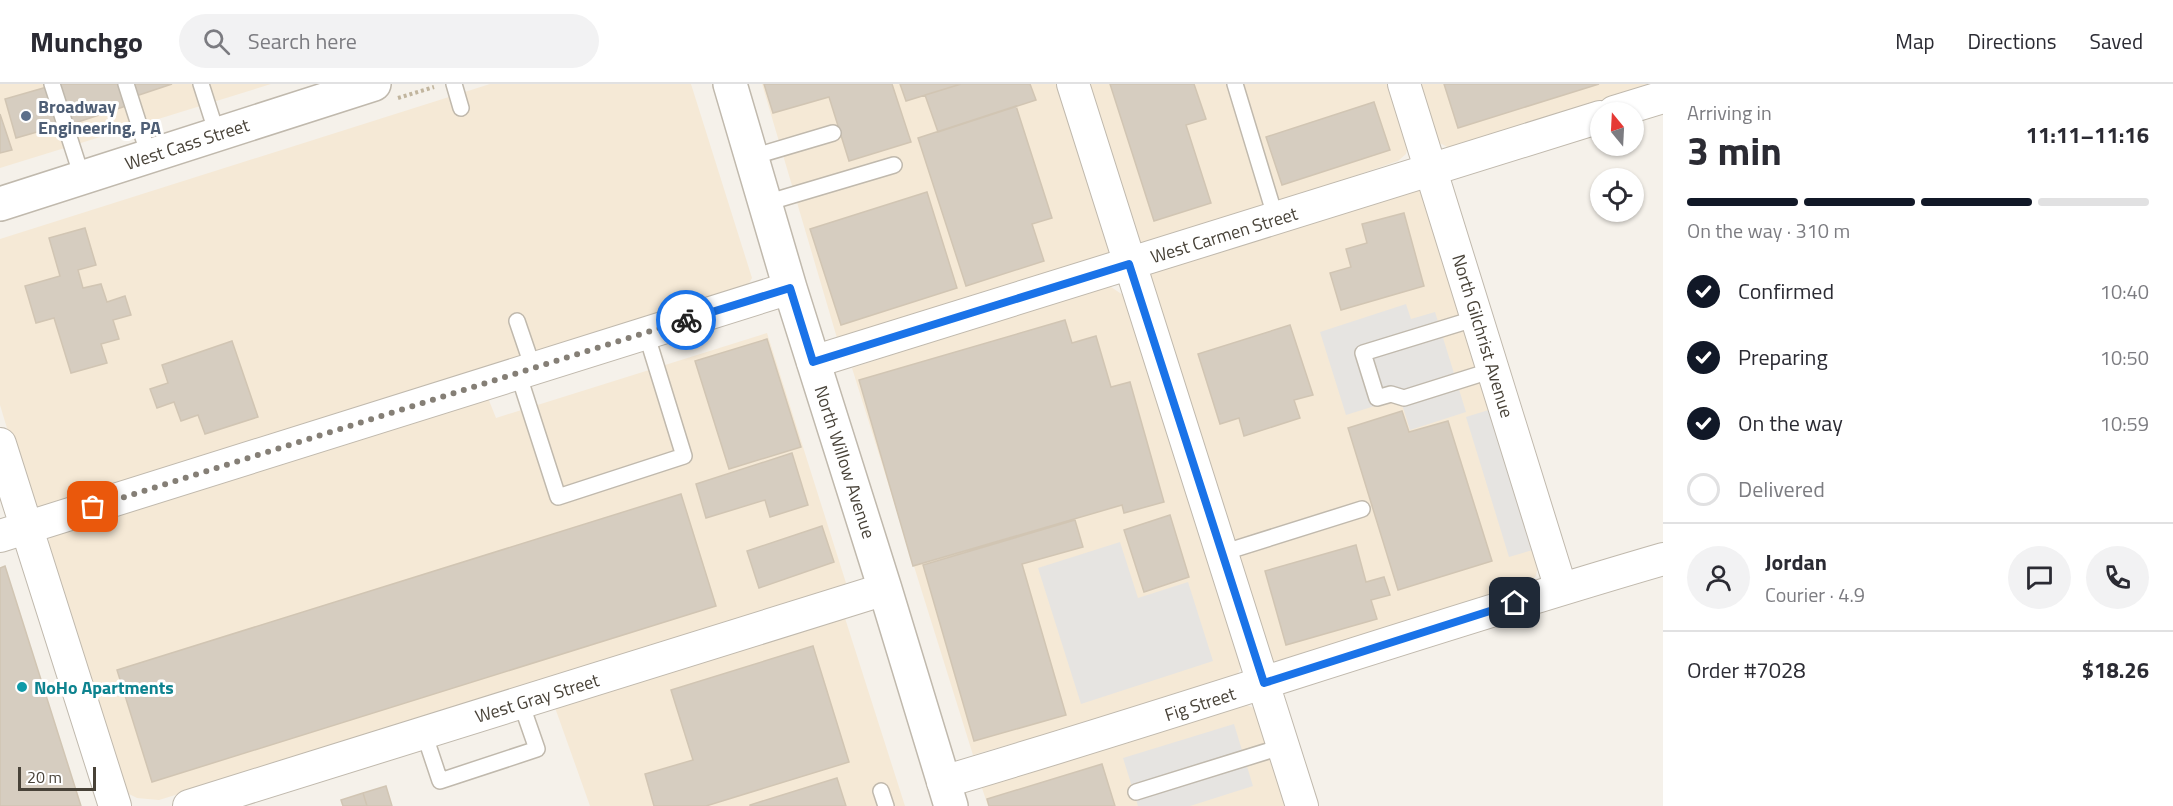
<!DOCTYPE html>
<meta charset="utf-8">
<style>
body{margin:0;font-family:"Titillium Web",sans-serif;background:#f2f2f3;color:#2b2b33;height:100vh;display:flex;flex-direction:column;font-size:22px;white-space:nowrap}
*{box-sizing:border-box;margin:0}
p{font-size:20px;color:#7c7c81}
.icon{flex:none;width:33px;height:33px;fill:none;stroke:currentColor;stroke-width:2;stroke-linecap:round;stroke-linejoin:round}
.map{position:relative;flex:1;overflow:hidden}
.sheet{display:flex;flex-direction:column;background:#fff;width:510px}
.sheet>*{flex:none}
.needle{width:39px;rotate:342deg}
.buttons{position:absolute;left:1590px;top:18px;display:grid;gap:12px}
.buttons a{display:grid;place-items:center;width:54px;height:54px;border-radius:50%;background:#fff;box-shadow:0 2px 4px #0004;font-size:30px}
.scale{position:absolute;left:18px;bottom:15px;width:78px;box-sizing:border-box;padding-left:6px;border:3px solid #484238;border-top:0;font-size:16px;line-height:21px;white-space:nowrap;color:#484238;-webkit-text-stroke:4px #fff;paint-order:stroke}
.pin{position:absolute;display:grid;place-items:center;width:51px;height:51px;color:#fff;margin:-26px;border-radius:12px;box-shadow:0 3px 9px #0006}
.courier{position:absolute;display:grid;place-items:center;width:60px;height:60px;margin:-30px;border:4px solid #1a73e8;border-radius:50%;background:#fff;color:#222;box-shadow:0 2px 8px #0007}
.overview em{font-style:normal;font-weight:700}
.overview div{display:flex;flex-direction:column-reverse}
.overview{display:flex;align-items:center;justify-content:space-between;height:102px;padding:0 24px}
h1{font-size:39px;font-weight:700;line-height:45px}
.bar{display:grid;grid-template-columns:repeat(4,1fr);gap:9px 6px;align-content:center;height:72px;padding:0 24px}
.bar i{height:8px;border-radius:4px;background:#e1e1e2}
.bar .selected{background:#111827}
.bar p{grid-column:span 4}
.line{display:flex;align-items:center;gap:15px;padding:0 24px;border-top:2px solid #e1e1e2}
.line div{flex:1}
.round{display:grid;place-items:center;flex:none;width:63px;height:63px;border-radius:32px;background:#f2f2f3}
ol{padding:0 24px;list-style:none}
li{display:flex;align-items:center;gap:18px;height:66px}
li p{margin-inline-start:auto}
li .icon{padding:6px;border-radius:50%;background:#111827;color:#fff;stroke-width:4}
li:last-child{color:#7c7c81}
li i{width:33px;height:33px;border:3px solid #e1e1e2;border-radius:50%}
header{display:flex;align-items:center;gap:36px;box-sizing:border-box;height:84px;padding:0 30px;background:#fff;border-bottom:2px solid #e1e1e2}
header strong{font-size:28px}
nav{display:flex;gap:33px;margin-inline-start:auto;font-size:21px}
.search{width:420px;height:54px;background:#f2f2f3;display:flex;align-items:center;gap:15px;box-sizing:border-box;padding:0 21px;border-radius:33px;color:#7c7c81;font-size:22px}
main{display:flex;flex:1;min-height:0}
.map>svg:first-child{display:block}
.commercial{fill:#f5e9d6}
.parking{fill:#e6e4e1}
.building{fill:#d6cdc0;stroke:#d1c5b3;stroke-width:1.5}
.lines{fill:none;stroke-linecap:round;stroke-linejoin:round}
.service-casing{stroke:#c0b9ad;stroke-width:18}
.minor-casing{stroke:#c0b9ad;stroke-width:34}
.tertiary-casing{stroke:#c0b9ad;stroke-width:36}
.path{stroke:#c1b59e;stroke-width:4;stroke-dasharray:3 3;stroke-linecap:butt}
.service{stroke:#fff;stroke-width:15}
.minor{stroke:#fff;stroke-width:32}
.tertiary{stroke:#fff;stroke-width:33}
.done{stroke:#857f76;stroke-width:6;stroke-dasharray:0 10.8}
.route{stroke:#1a73e8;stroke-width:8}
.service-dot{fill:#5c6f8a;stroke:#fff;stroke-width:2}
.culture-dot{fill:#0f9aa8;stroke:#fff;stroke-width:2}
.labels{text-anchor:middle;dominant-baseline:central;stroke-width:6;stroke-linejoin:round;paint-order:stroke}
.service-label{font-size:18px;font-weight:bold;fill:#4e5e75;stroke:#fff;text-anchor:start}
.street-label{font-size:18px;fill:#484238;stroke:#fff}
.culture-label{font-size:18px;font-weight:bold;fill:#0d838f;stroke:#fff;text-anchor:start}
</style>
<header>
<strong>Munchgo</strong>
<div class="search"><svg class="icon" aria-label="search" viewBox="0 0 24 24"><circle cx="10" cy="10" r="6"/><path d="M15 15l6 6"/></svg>Search here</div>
<nav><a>Map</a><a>Directions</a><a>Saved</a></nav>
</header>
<main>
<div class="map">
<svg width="1663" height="722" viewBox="0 0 1663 722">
<rect width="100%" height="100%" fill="#f5f1ea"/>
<path class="commercial" d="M0,0H271L0,84Z
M490,0H691L752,194L748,201L41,424L33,421L28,414L0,321V155Z
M762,0H1059L1116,172L837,254Z
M1085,0H1389L1408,61L1406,70L1398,77L1151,162H1141Z
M1415,0H1663L1453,66L1436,57Z
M1419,101L1539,475L1536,492L1530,498L1280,576L1273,577L1267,569L1149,188Z
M1098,203H1111L1126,213L1240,571V585L1237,592L1228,598L973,671L852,284Z
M767,249L846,499L842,504L747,535L159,716L137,714L129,710L122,696L48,460L51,451L486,309L496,334Z
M844,531L905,722H590L553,618Z
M1244,620L1254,624L1287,722H988L982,704L989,700Z"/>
<path class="parking" d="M1406,220L1411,235L1435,228L1466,328L1410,346L1400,314L1346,331L1320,248Z
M1492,325L1536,465L1509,473L1466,333Z
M1120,458L1138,514L1188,498L1213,577L1081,620L1038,484Z
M1234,640L1253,702L1190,722H1138L1123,674Z"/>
<path class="building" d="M56,0H118L126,22L69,41Z
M132,0H172L136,12Z
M764,0H892L911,58L849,77L829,13L773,29Z
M900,0H961L906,17Z
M961,0H1030L1036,16L938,48L925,11Z
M1110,0H1194L1206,35L1186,41L1211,119L1154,137Z
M1444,0H1599L1458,44Z
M47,3L58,42L16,54L5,15Z
M1374,18L1390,66L1282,101L1266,53Z
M1016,22L1052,134L1032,140L1044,177L966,202L918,54Z
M0,30L12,66L0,69Z
M927,108L957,204L841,241L810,145Z
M1404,129L1424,202L1341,226L1330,189L1351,183L1346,165L1367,159L1362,140Z
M85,144L96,181L78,186L83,204L101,200L107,218L125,212L131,231L113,236L119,255L101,260L107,279L71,289L54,234L36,239L25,202L60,192L49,154Z
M1065,236L1072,259L1096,252L1111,303L1130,298L1164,418L1124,429L1122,421L913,482L859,296Z
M1290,241L1313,311L1294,316L1300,334L1244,352L1239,334L1220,340L1198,270Z
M767,255L801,363L729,385L695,277Z
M232,257L258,333L205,350L198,331L181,337L174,318L157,324L150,305L168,299L162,281Z
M1402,327L1409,348L1448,337L1492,477L1398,506L1348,344Z
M792,369L808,421L770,433L765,416L706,434L696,400Z
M681,410L716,522L152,698L117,586Z
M1170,431L1189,493L1144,508L1124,446Z
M1075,436L1083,463L1022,480L1066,631L974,657L923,481Z
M822,442L834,478L759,504L747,467Z
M1356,461L1366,498L1384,493L1390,511L1371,516L1377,535L1286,561L1265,487Z
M5,482L81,722H0V484Z
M813,562L849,678L706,722H654L645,690L693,676L671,606Z
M1102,680L1115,722H989L987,715Z
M837,694L846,722H750V721Z
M386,702L392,722H367L363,709Z
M363,709L367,722H343L341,716Z"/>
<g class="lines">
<defs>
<path id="service" d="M52,0L82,93
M126,0L149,72
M201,0L217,50
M454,0L461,24
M1235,0L1276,135
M752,73L833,49
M766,119L894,81
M1477,234L1363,269L1377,314L1391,310L1404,314L1493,286
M517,237L533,284
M518,289L558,413L684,372L646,249
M1222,469L1362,425
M424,649L440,697L537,665L521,619
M881,707L886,722
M1136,708L1284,662"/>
<path id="minor" d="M1073,0L1302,722
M1404,0L1561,505
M1614,28L1663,13
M813,278L1600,33
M0,360L115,722
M0,452L790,204
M943,698C1184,627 1422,545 1663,475
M189,722L885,505"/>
<path id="tertiary" d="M730,0L790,204L885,505L951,722
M0,120L374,0"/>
</defs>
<use href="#service" class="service-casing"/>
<use href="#minor" class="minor-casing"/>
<use href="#tertiary" class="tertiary-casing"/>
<path class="path" d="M398,14L434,3"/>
<use href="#service" class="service"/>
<use href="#minor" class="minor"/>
<use href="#tertiary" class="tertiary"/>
</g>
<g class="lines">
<path class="done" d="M93,423L686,236"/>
<path class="route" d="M686,236L790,204L813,278L1129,180L1264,599L1515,519"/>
</g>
<circle class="service-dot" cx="26" cy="32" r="6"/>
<circle class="culture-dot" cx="22" cy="603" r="6"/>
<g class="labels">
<g class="service-label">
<text x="38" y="22">Broadway<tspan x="38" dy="21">Engineering, PA</tspan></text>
</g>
<g class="street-label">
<text transform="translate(187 60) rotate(-18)">West Cass Street</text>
<text transform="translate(1224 151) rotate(-17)">West Carmen Street</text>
<text transform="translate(1483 252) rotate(73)">North Gilchrist Avenue</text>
<text transform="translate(845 378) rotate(72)">North Willow Avenue</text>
<text transform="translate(537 614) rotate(-17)">West Gray Street</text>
<text transform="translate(1200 620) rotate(-18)">Fig Street</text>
</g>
<g class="culture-label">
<text x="34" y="603">NoHo Apartments</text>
</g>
</g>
</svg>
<div class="buttons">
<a><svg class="needle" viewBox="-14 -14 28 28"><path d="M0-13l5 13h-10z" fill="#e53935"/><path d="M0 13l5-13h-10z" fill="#7c7c81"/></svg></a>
<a><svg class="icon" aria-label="locate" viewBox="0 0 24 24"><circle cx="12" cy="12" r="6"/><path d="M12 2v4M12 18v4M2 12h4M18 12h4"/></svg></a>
</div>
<div class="scale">20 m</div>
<div class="pin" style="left:93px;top:423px;background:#ea580c"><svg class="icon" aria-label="bag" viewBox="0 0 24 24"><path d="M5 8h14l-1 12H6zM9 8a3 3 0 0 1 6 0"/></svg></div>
<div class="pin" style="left:1515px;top:519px;background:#1f2937"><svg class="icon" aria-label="home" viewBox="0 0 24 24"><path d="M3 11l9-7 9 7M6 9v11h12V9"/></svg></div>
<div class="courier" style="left:686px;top:236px"><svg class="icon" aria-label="bike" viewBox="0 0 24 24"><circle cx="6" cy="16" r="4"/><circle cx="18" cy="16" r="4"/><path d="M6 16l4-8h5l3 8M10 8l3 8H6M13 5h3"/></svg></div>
</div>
<section class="sheet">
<div class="overview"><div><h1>3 min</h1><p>Arriving in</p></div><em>11:11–11:16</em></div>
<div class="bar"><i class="selected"></i><i class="selected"></i><i class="selected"></i><i></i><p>On the way · 310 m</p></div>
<ol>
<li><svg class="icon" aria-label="check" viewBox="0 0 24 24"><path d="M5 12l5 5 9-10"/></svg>Confirmed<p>10:40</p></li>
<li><svg class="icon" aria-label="check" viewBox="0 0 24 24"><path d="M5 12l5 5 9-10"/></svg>Preparing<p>10:50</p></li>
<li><svg class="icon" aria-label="check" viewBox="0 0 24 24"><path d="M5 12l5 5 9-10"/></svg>On the way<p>10:59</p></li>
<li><i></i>Delivered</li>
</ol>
<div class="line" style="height:108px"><a class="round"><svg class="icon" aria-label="person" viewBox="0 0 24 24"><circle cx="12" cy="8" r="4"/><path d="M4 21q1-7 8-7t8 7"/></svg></a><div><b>Jordan</b><p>Courier · 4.9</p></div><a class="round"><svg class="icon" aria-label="chat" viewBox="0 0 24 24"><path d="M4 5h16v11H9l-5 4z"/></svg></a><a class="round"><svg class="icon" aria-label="phone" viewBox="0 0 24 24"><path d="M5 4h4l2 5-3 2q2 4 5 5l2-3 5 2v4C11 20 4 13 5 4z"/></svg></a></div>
<div class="line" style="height:78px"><div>Order #7028</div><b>$18.26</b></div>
</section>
</main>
